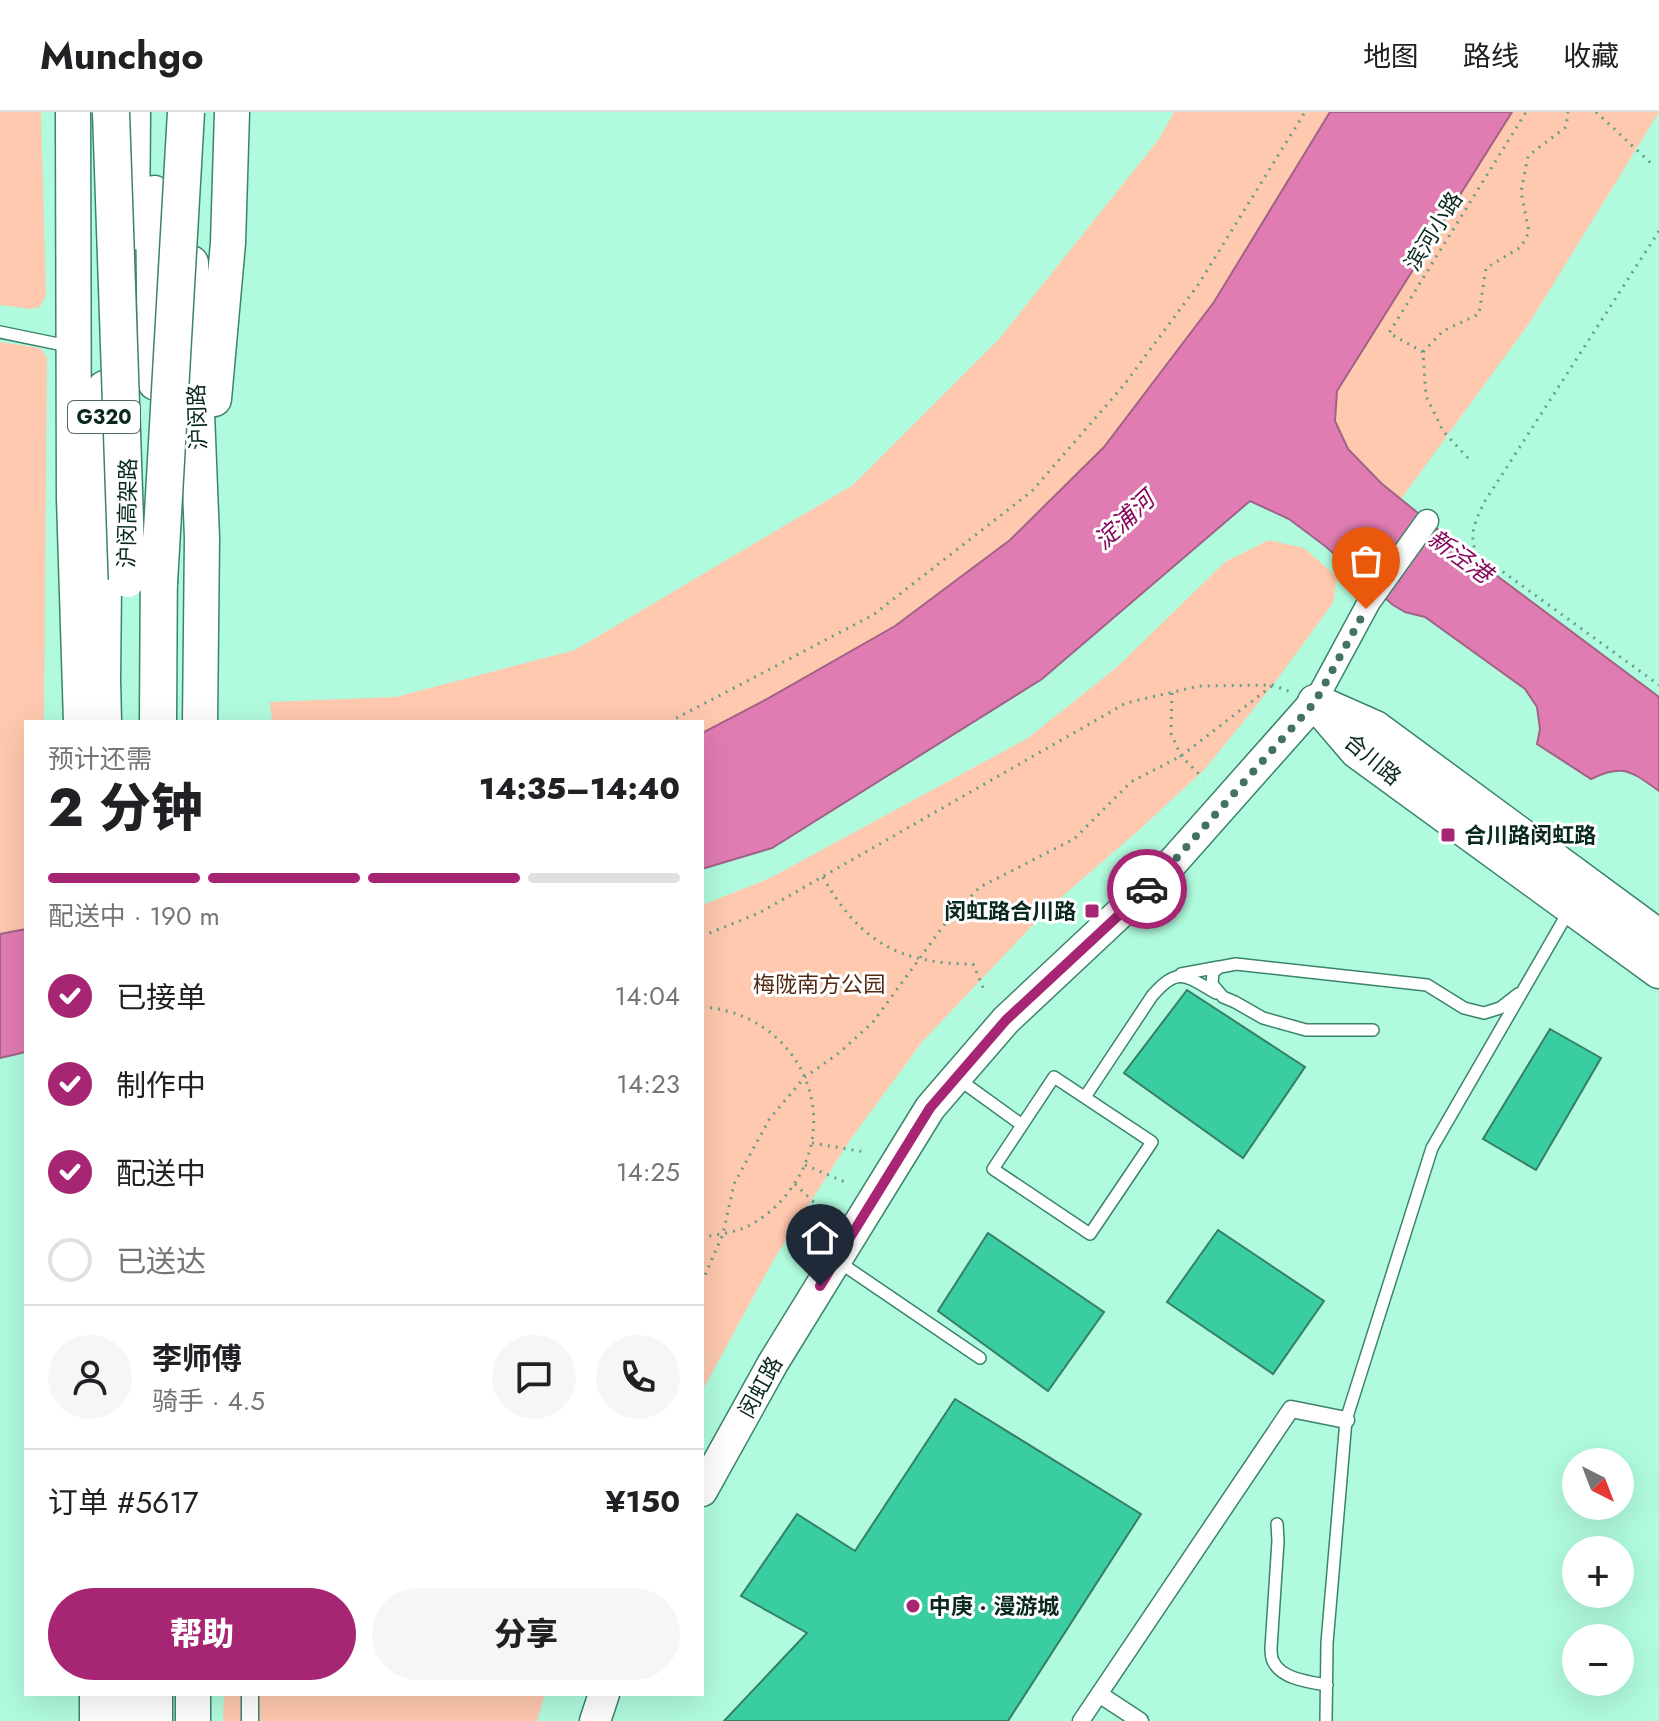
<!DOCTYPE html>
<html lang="zh">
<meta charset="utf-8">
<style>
body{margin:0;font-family:Jost,"Noto Sans SC",sans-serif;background:#f6f6f6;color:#202124;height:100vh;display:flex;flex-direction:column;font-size:30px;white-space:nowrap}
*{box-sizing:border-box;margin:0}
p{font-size:26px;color:#757577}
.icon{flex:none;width:44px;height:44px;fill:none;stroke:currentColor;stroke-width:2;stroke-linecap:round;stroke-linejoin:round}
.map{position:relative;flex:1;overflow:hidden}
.side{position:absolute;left:24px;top:608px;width:680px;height:976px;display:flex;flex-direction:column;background:#fff;border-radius:0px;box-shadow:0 8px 32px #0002}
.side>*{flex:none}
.needle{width:52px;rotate:138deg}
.tools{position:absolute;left:1562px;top:1336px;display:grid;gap:16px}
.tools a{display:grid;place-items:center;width:72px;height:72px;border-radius:50%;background:#fff;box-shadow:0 8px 32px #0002;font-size:40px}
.pin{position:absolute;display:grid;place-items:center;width:68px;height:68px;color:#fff;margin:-82px -34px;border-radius:50% 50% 50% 0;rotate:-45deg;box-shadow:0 0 8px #0007}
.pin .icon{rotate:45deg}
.courier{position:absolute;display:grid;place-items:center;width:80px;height:80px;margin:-40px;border:6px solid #a62674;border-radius:50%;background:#fff;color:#222;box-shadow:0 2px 10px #0007}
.headline em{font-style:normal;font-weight:800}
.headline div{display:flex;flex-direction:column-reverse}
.headline{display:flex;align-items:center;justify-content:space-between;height:136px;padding:0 24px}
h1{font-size:52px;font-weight:800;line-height:60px}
.bar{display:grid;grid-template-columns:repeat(4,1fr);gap:12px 8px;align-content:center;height:96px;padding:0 24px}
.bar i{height:10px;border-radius:6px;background:#e0e0e0}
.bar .active{background:#a62674}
.bar p{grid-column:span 4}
.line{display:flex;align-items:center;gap:20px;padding:0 24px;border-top:2px solid #e0e0e0}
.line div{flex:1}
.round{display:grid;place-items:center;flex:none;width:84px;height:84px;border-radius:42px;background:#f6f6f6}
ol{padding:0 24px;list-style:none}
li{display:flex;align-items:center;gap:24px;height:88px}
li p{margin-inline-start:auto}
li .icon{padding:8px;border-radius:50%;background:#a62674;color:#fff;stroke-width:4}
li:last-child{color:#757577}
li i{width:44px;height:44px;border:4px solid #e0e0e0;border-radius:50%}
.button{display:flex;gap:16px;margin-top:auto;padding:16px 24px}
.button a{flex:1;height:92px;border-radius:48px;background:#a62674;color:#fff;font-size:32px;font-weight:800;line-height:92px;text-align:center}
.button a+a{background:#f6f6f6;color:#202124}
header{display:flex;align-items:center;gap:48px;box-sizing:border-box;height:112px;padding:0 40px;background:#fff;border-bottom:2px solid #e0e0e0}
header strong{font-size:38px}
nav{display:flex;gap:44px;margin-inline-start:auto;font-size:28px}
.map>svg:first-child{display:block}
.green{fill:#fec9ae}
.water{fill:#e17cb2;stroke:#a06386;stroke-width:2}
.building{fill:#39cda1;stroke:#367f67;stroke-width:2}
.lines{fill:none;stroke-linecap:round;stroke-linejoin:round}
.service-casing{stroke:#3b846b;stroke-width:14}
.pedestrian-casing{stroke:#3b846b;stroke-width:19}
.minor-casing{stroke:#3b846b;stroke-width:25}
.secondary-casing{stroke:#3b846b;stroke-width:33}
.primary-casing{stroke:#3b846b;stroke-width:37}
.trunk-casing{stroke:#3b846b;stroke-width:39}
.path{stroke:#669e89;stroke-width:3;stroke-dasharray:2 6;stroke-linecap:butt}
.service{stroke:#fff;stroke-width:11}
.pedestrian{stroke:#fff;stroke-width:16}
.minor{stroke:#fff;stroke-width:22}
.secondary{stroke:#fff;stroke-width:30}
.primary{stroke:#fff;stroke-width:34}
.trunk{stroke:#fff;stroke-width:36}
.trunk-bridge-casing{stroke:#3b846b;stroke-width:39;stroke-linecap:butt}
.trunk-bridge{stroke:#fff;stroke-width:36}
.done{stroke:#437262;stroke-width:8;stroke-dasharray:0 14.4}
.route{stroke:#a62674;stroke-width:10}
.poi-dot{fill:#a62674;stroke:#fff;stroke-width:3}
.labels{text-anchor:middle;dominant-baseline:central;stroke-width:6;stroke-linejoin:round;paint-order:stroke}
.shield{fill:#fff;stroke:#536962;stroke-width:2}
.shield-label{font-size:20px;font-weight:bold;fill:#09291f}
.street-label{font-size:22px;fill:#09291f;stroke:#fff}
.poi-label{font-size:22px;font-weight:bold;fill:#09291f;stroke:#fff;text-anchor:start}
.park-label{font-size:22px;fill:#532b15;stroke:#fff}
.water-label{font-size:24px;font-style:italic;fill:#86075b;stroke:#fff}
</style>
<header>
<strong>Munchgo</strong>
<nav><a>地图</a><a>路线</a><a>收藏</a></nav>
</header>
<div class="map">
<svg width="1659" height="1609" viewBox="0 0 1659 1609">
<rect width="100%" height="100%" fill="#b0fbde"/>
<path class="green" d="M0,0H41L46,183L40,195L30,197L0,193Z
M1174,0H1659L1530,210L1401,387L1381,371L1348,337L1335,309L1104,335L1010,428L895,514L765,588L702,621V610H272L270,590L396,585L575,538L853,373L999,227L1159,27Z
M0,230L40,236L47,245L44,610H26V817L0,822Z
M1269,428L1304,436L1337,465L1333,491L1273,573L1205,657L1139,718L1050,795L922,930L850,1028L774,1147L702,1279V793L770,766L1028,626L1117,555L1225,450Z
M224,1582H545L537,1609H223Z"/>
<path class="water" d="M1330,0H1512L1337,279L1335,309L1348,337L1381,371L1477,449L1659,585V679C1632,660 1624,651 1591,667L1537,632L1540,617L1537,595L1525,577L1425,505L1405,500L1393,493L1325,434L1289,407L1250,389L1042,567L772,736L702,757V621L765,588L895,514L1010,428L1104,335L1214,190Z
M26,817V940L0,946V822Z"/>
<path class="building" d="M1187,878L1305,955L1243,1046L1124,961Z
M1550,917L1601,946L1536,1058L1483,1027Z
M1218,1118L1324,1189L1273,1262L1167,1190Z
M988,1121L1104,1200L1048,1279L938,1199Z
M955,1287L1141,1402L1008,1609H724L807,1521L741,1484L797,1402L855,1439Z"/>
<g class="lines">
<defs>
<path id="service" d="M0,220L68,234
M1181,862L1219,855
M1373,918H1306L1263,906L1235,890L1223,885L1212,872L1213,860L1220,855L1236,852L1427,873L1464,896L1484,901L1500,896L1518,882
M1054,965L1152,1030L1090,1122L993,1057Z
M957,966L1022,1013
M1085,985L1152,884C1178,853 1186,864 1216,881
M836,1148L980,1246
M1277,1412L1278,1429L1271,1536C1271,1540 1271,1545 1273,1549C1281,1567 1309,1570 1327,1573
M1326,1609L1327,1531L1346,1308L1432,1036L1570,797"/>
<path id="pedestrian" d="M1099,1582L1140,1609
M250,1609V1582
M1081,1609L1291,1297L1346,1308"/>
<path id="minor" d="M1315,590L1369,490L1427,409"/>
<path id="secondary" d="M702,1379L773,1251L930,996L1006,908L1166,758L1315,590
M595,1609L604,1582"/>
<path id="primary" d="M73,0L74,387L81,610
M191,151L202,426L200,610
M214,287L228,131L232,0
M1315,590L1357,639L1659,859
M1323,593L1375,616L1659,825
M97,1582V1609
M193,1609V1582"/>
<path id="trunk" d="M154,82L156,270
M131,120L132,0
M103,610L102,568L105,277
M158,610L159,442
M122,1582V1609
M154,1609V1582"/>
</defs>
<use href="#service" class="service-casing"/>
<use href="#pedestrian" class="pedestrian-casing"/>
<use href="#minor" class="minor-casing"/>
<use href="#secondary" class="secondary-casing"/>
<use href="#primary" class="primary-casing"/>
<use href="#trunk" class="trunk-casing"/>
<path class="path" d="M1596,0L1654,54
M1659,119L1485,389C1477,405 1467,424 1477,441L1659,573
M1423,240L1389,221L1526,0
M1468,346L1443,319L1426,284L1423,240L1443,219L1479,202L1486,156L1521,135L1529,120L1521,80L1528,44L1566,15L1568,0
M1172,581L1171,621L1181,644L1203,666
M669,610L873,503L1032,379L1124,273L1198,173L1305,0
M823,765C859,829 899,852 973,852L985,880
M702,824L759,801L1126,591L1199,574L1273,573L1293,581
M702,895C798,901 848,1006 787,1082C776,1096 760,1109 744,1116C730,1121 716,1123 702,1125
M812,1031L865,1040
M805,1053L845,1070
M795,1072L826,1102
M702,1170L723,1122L734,1072L770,1006L805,965L839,941L873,910L947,809L980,775L1074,727L1131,670L1181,644L1273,573"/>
<use href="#service" class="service"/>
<use href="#pedestrian" class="pedestrian"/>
<use href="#minor" class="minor"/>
<use href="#secondary" class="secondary"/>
<use href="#primary" class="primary"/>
<use href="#trunk" class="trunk"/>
<defs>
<path id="trunk-bridge" d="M111,0L127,467
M159,471L186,0"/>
</defs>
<use href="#trunk-bridge" class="trunk-bridge-casing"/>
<use href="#trunk-bridge" class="trunk-bridge"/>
</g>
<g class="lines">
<path class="done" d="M1147,777L1166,758L1315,590L1366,497"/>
<path class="route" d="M820,1174L930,996L1006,908L1147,777"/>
</g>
<g class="poi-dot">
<rect x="1440" y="715" width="16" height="16" rx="4"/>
<rect x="1084" y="791" width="16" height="16" rx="4"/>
<circle cx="913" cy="1494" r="8"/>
</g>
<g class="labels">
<rect class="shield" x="68" y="289" width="72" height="32" rx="6"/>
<g class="shield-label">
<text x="104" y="305">G320</text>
</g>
<g class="street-label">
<text transform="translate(1433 119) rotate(-58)">滨河小路</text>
<text transform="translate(197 305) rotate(-92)">沪闵路</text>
<text transform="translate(127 401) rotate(-89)">沪闵高架路</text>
<text transform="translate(1373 647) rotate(40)">合川路</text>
<text transform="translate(760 1275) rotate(-61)">闵虹路</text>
</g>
<g class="poi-label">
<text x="1464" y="723">合川路闵虹路</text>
<text x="1076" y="799" text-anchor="end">闵虹路合川路</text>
<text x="929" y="1494">中庚 · 漫游城</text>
</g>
<g class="park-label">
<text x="819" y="872">梅陇南方公园</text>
</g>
<g class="water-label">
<text transform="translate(1124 408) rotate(-43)">淀浦河</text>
<text transform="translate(1460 444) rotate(36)">新泾港</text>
</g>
</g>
</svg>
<div class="tools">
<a><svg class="needle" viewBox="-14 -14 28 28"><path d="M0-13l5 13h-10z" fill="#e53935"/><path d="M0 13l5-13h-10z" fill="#757577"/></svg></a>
<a>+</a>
<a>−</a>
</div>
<div class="pin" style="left:1366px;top:497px;background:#ea580c"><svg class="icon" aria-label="bag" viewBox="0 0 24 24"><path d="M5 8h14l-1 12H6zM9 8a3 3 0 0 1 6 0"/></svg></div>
<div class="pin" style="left:820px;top:1174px;background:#1f2937"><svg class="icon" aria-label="home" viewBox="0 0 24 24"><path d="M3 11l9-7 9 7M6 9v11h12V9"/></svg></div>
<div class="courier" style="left:1147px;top:777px"><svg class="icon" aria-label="car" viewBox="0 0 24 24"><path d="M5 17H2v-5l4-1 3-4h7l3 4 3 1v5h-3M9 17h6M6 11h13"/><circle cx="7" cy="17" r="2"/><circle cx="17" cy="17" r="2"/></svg></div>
<section class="side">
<div class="headline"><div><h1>2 分钟</h1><p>预计还需</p></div><em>14:35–14:40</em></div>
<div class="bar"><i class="active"></i><i class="active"></i><i class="active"></i><i></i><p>配送中 · 190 m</p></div>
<ol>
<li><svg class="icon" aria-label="check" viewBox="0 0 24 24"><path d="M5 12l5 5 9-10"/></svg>已接单<p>14:04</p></li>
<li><svg class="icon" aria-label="check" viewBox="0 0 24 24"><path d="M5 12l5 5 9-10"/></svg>制作中<p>14:23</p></li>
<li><svg class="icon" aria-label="check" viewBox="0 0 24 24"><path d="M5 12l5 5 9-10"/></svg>配送中<p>14:25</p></li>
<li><i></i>已送达</li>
</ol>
<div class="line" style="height:144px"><a class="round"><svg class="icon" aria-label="person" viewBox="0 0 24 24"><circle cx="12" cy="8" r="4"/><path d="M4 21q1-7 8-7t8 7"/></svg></a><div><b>李师傅</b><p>骑手 · 4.5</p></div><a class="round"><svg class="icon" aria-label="chat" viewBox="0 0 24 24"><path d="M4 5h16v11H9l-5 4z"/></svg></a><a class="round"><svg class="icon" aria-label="phone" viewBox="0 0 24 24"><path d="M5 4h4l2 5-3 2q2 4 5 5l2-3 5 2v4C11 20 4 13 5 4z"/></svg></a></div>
<div class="line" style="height:104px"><div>订单 #5617</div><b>¥150</b></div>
<div class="button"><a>帮助</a><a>分享</a></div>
</section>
</div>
